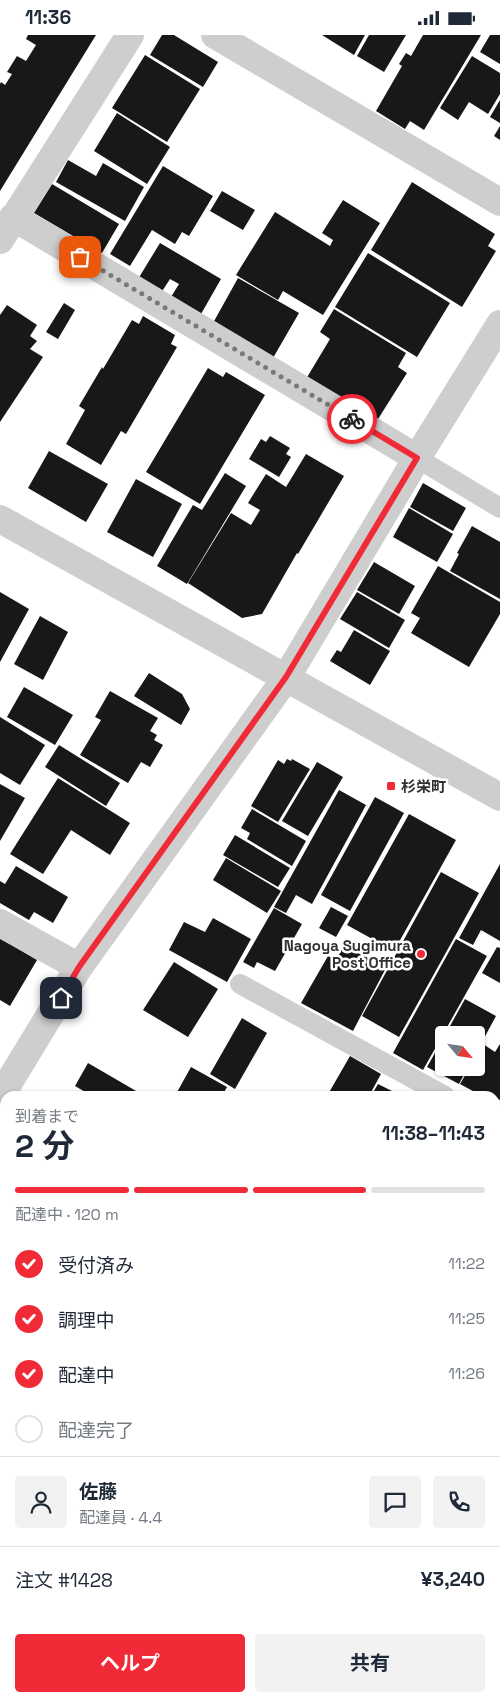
<!DOCTYPE html>
<html lang="ja">
<meta charset="utf-8">
<style>
body{margin:0;font-family:"Space Grotesk","Noto Sans JP",sans-serif;background:#f2f2f3;color:#1f2937;height:100vh;display:flex;flex-direction:column;font-size:19px;white-space:nowrap}
*{box-sizing:border-box;margin:0}
p{font-size:16px;color:#747a83}
.icon{flex:none;width:28px;height:28px;fill:none;stroke:currentColor;stroke-width:2;stroke-linecap:round;stroke-linejoin:round}
.map{position:relative;flex:1;overflow:hidden}
.panel{position:absolute;left:0px;top:1056px;width:500px;height:611px;display:flex;flex-direction:column;background:#fff;border-radius:15px 15px 0 0;box-shadow:0 1px 4px #0004}
.panel>*{flex:none}
.needle{width:32px;rotate:119deg}
.tools{position:absolute;left:435px;top:991px;display:grid;gap:10px}
.tools a{display:grid;place-items:center;width:50px;height:50px;border-radius:5px;background:#fff;box-shadow:0 1px 4px #0004;font-size:25px}
.pin{position:absolute;display:grid;place-items:center;width:42px;height:42px;color:#fff;margin:-21px;border-radius:10px;box-shadow:0 2px 8px #0006}
.courier{position:absolute;display:grid;place-items:center;width:50px;height:50px;margin:-25px;border:4px solid #f02b37;border-radius:50%;background:#fff;color:#222;box-shadow:0 1px 6px #0007}
.head em{font-style:normal;font-weight:700}
.head div{display:flex;flex-direction:column-reverse}
.head{display:flex;align-items:center;justify-content:space-between;height:85px;padding:0 15px}
h1{font-size:32px;font-weight:700;line-height:38px}
.bar{display:grid;grid-template-columns:repeat(4,1fr);gap:8px 5px;align-content:center;height:60px;padding:0 15px}
.bar i{height:6px;border-radius:4px;background:#e0e1e3}
.bar .on{background:#f02b37}
.bar p{grid-column:span 4}
.line{display:flex;align-items:center;gap:12px;padding:0 15px;border-top:1px solid #e0e1e3}
.line div{flex:1}
.round{display:grid;place-items:center;flex:none;width:52px;height:52px;border-radius:5px;background:#f2f2f3}
ol{padding:0 15px;list-style:none}
li{display:flex;align-items:center;gap:15px;height:55px}
li p{margin-inline-start:auto}
li .icon{padding:5px;border-radius:50%;background:#f02b37;color:#fff;stroke-width:4}
li:last-child{color:#747a83}
li i{width:28px;height:28px;border:2px solid #e0e1e3;border-radius:50%}
.button{display:flex;gap:10px;margin-top:auto;padding:10px 15px}
.button a{flex:1;height:58px;border-radius:5px;background:#f02b37;color:#fff;font-size:20px;font-weight:700;line-height:58px;text-align:center}
.button a+a{background:#f2f2f3;color:#1f2937}
.status{display:flex;justify-content:space-between;align-items:center;height:35px;padding:0 25px;background:#fff;direction:ltr}
.status svg{height:14px;fill:currentColor}
.map>svg:first-child{display:block}
.building{fill:#181818}
.lines{fill:none;stroke-linecap:round;stroke-linejoin:round}
.service{stroke:#cecece;stroke-width:20}
.minor{stroke:#cecece;stroke-width:28}
.tertiary{stroke:#cecece;stroke-width:28}
.done{stroke:#797979;stroke-width:5;stroke-dasharray:0 9}
.route{stroke:#f02b37;stroke-width:6}
.poi-dot{fill:#f02b37;stroke:#fff;stroke-width:2}
.labels{text-anchor:middle;dominant-baseline:central;stroke-width:5;stroke-linejoin:round;paint-order:stroke}
.poi-label{font-size:15px;font-weight:bold;fill:#313131;stroke:#fff;text-anchor:start}
</style>
<div class="status"><b>11:36</b><svg viewBox="0 0 49 12"><path d="M0 12V9h3v3zM5 12V6h3v6zM10 12V3h3v9zM15 12V0h3v12zM26 1h20v11H26zM47 4h2v5h-2z"/></svg></div>
<div class="map">
<svg width="500" height="1667" viewBox="0 0 500 1667">
<rect width="100%" height="100%" fill="#fff"/>
<path class="building" d="M28,0H96L0,156V49L1,47L5,50L12,39L7,37L17,21L26,26L36,10L26,4Z
M162,0H174L218,27L203,52L150,20Z
M322,0H365L354,20Z
M369,0H406L384,37L357,21Z
M423,0H481L424,95L410,86L405,94L376,76L402,31L399,29L406,18L411,21Z
M490,0H500V29L480,17Z
M145,20L200,54L167,107L112,73Z
M472,21L500,38V59L488,79L469,67L458,85L440,73Z
M500,65V88L490,82Z
M117,78L170,112L147,149L94,116Z
M500,91V105L494,101Z
M68,125L96,141L103,128L144,152L125,186L56,147Z
M163,131L213,161L189,201L182,197L175,209L152,195L130,231L110,219Z
M412,147L495,199L488,211L496,216L462,272L371,215Z
M52,149L119,189L102,218L34,178Z
M222,156L255,175L243,195L210,176Z
M343,165L380,188L323,280L283,256L278,265L236,240L275,177L330,211L333,205L322,198Z
M160,208L221,244L201,279L171,262L179,249L170,244L161,258L138,244Z
M368,218L450,268L417,322L335,272Z
M238,243L299,278L273,323L213,288Z
M64,268L75,275L58,304L46,297Z
M7,270L37,290L30,301L37,306L30,314L43,322L0,387V280Z
M334,274L406,318L398,332L407,338L373,392L303,349L330,304L320,297Z
M143,281L175,300L171,309L177,312L126,399L121,396L101,430L66,409L85,375L79,371L102,332L103,334L132,285L139,289Z
M208,333L223,342L226,337L265,360L200,469L146,437Z
M270,401L290,413L286,419L291,422L279,442L249,424L261,404L266,407Z
M49,416L108,449L86,487L28,453Z
M306,419L344,441L298,519L297,518L262,579L242,583L188,548L231,478L251,490L260,475L248,468L266,439L286,452Z
M225,438L246,451L187,549L157,531L193,470L202,475Z
M136,444L182,469L153,522L107,497Z
M423,448L466,473L453,496L410,472Z
M409,473L453,499L437,527L393,502Z
M472,491L500,507V564L450,536L459,519L457,518Z
M374,527L415,551L399,579L357,555Z
M438,531L500,567V579L469,632L411,598L420,583L411,578Z
M0,557L29,574L0,627Z
M357,557L405,585L389,613L340,584Z
M40,581L68,597L43,645L14,629Z
M354,595L390,616L370,650L330,626L337,615L341,617Z
M149,638L182,659L190,674L181,690L134,661Z
M24,652L73,680L55,710L7,682Z
M110,656L158,683L150,696L157,700L154,705L163,710L150,732L141,727L128,748L80,720L101,685L95,682Z
M0,682L45,710L20,750L0,738Z
M59,710L120,748L106,771L45,732Z
M287,724L291,726L292,724L310,734L278,787L251,771L278,725L284,729Z
M317,727L343,742L308,801L282,786Z
M58,743L130,788L110,820L71,795L43,839L10,819Z
M0,749L25,763L0,806Z
M339,755L366,770L312,869L296,860L286,878L274,872Z
M375,762L404,778L350,876L321,860Z
M252,774L306,806L292,831L247,804L250,798L241,793Z
M409,779L456,805L394,916L347,890Z
M235,800L290,833L278,852L223,820Z
M226,823L281,856L267,878L213,845Z
M500,829V906L481,895L473,910L459,903Z
M16,831L68,862L53,888L34,877L29,885L0,868V846L5,849Z
M441,837L479,858L399,1002L362,981Z
M331,872L348,881L336,902L319,893Z
M274,873L302,889L275,936L257,927L254,933L243,927Z
M213,883L251,904L227,947L169,915L184,887L205,897Z
M0,903L37,925L10,971L0,965Z
M456,904L487,921L423,1035L393,1018Z
M344,910L386,933L353,996L301,968L328,921L336,925Z
M497,912L500,913V948L482,938Z
M174,927L218,954L188,1002L143,975Z
M465,964L496,981L476,1018V1000H445Z
M242,983L267,998L235,1054L210,1039Z
M444,1002V1032H468L459,1049L427,1032Z
M483,1009L495,1017L500,1009V1065L484,1057L482,1061L460,1049L470,1032H476V1020Z
M350,1021L381,1039L369,1061H327Z
M88,1028L143,1060L142,1061H92L75,1051Z
M191,1032L227,1052L222,1061H180L176,1059Z
M378,1049L402,1061H371Z
M495,1105L500,1108V1205L495,1202Z
M5,1162V1189L0,1186V1170Z
M495,1208L500,1211V1224L495,1233Z
M0,1223L5,1226V1261L0,1258Z
M495,1252L500,1255V1328L498,1331L495,1329Z
M2,1295L5,1297V1331L0,1328V1297Z
M495,1368L500,1371V1449L495,1446Z
M495,1451L500,1454V1479L495,1487Z
M5,1472V1530L0,1538V1478Z
M5,1562V1607L0,1604V1571Z
M500,1574V1635L495,1632V1582Z
M0,1617L5,1620V1662H79L77,1667H0Z
M132,1662H155L152,1667H140Z
M195,1662H223L228,1666L193,1667Z
M245,1662H284L281,1667H243Z
M287,1662H301L308,1667H285Z
M341,1662H346L354,1667H338Z
M357,1662H399L396,1667H364Z
M447,1662H453L461,1667H444Z"/>
<g class="lines">
<path class="service" d="M417,423L500,473
M240,949L445,1061
M495,1089L500,1092
M495,1341L500,1344"/>
<path class="minor" d="M215,0L500,167
M13,182L417,423
M0,205L130,0
M0,888L79,932
M0,1361L5,1364
M495,1543L500,1535
M495,1659L500,1662
M417,1667L420,1662"/>
<path class="tertiary" d="M0,484L500,762
M0,1062L79,932L286,643L417,423L500,289"/>
</g>
<g class="lines">
<path class="done" d="M80,222L352,384"/>
<path class="route" d="M61,963L79,932L286,642L417,423L352,384"/>
</g>
<g class="poi-dot">
<rect x="386" y="746" width="10" height="10" rx="2.5"/>
<circle cx="421" cy="919" r="5"/>
</g>
<g class="labels">
<g class="poi-label">
<text x="401" y="751">杉栄町</text>
<text x="411" y="910" text-anchor="end">Nagoya Sugimura<tspan x="411" dy="17">Post Office</tspan></text>
</g>
</g>
</svg>
<div class="tools">
<a><svg class="needle" viewBox="-14 -14 28 28"><path d="M0-13l5 13h-10z" fill="#e53935"/><path d="M0 13l5-13h-10z" fill="#747a83"/></svg></a>
</div>
<div class="pin" style="left:80px;top:222px;background:#ea580c"><svg class="icon" aria-label="bag" viewBox="0 0 24 24"><path d="M5 8h14l-1 12H6zM9 8a3 3 0 0 1 6 0"/></svg></div>
<div class="pin" style="left:61px;top:963px;background:#1f2937"><svg class="icon" aria-label="home" viewBox="0 0 24 24"><path d="M3 11l9-7 9 7M6 9v11h12V9"/></svg></div>
<div class="courier" style="left:352px;top:384px"><svg class="icon" aria-label="bike" viewBox="0 0 24 24"><circle cx="6" cy="16" r="4"/><circle cx="18" cy="16" r="4"/><path d="M6 16l4-8h5l3 8M10 8l3 8H6M13 5h3"/></svg></div>
<section class="panel">
<div class="head"><div><h1>2 分</h1><p>到着まで</p></div><em>11:38–11:43</em></div>
<div class="bar"><i class="on"></i><i class="on"></i><i class="on"></i><i></i><p>配達中 · 120 m</p></div>
<ol>
<li><svg class="icon" aria-label="check" viewBox="0 0 24 24"><path d="M5 12l5 5 9-10"/></svg>受付済み<p>11:22</p></li>
<li><svg class="icon" aria-label="check" viewBox="0 0 24 24"><path d="M5 12l5 5 9-10"/></svg>調理中<p>11:25</p></li>
<li><svg class="icon" aria-label="check" viewBox="0 0 24 24"><path d="M5 12l5 5 9-10"/></svg>配達中<p>11:26</p></li>
<li><i></i>配達完了</li>
</ol>
<div class="line" style="height:90px"><a class="round"><svg class="icon" aria-label="person" viewBox="0 0 24 24"><circle cx="12" cy="8" r="4"/><path d="M4 21q1-7 8-7t8 7"/></svg></a><div><b>佐藤</b><p>配達員 · 4.4</p></div><a class="round"><svg class="icon" aria-label="chat" viewBox="0 0 24 24"><path d="M4 5h16v11H9l-5 4z"/></svg></a><a class="round"><svg class="icon" aria-label="phone" viewBox="0 0 24 24"><path d="M5 4h4l2 5-3 2q2 4 5 5l2-3 5 2v4C11 20 4 13 5 4z"/></svg></a></div>
<div class="line" style="height:65px"><div>注文 #1428</div><b>¥3,240</b></div>
<div class="button"><a>ヘルプ</a><a>共有</a></div>
</section>
</div>
